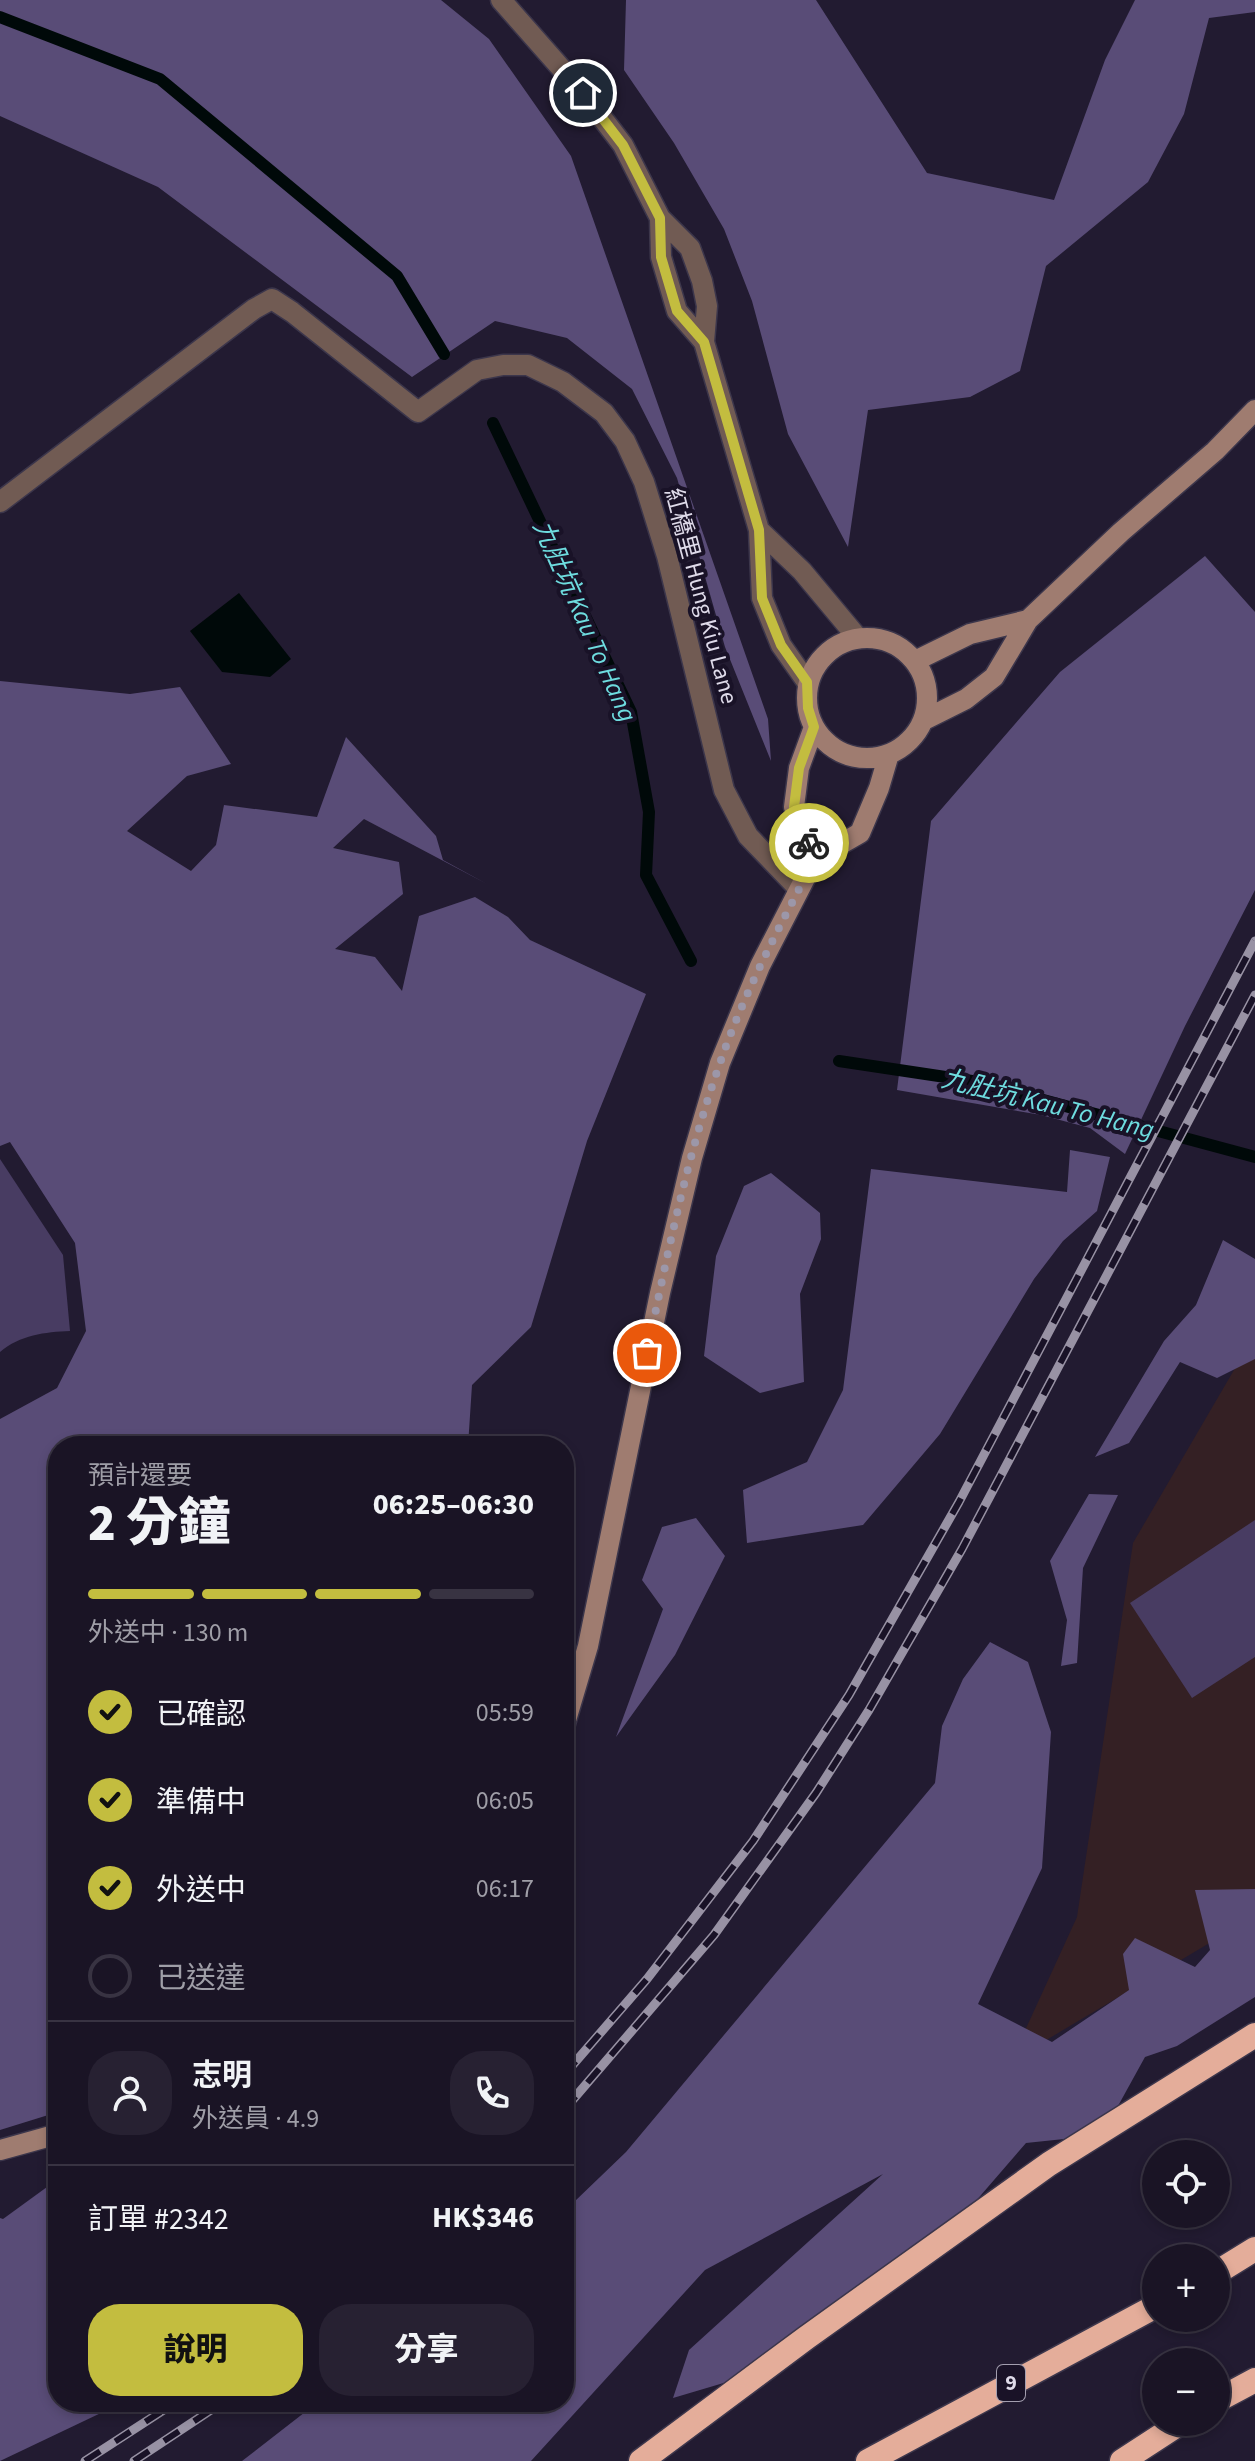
<!DOCTYPE html>
<html lang="zh-TW">
<meta charset="utf-8">
<style>
body{margin:0;font-family:"Source Sans 3","Noto Sans TC",sans-serif;background:#272132;color:#f1f3f6;height:100vh;display:flex;flex-direction:column;font-size:30px;white-space:nowrap}
*{box-sizing:border-box;margin:0}
p{font-size:26px;color:#9f9ea7}
.icon{flex:none;width:44px;height:44px;fill:none;stroke:currentColor;stroke-width:2;stroke-linecap:round;stroke-linejoin:round}
.map{position:relative;flex:1;overflow:hidden}
.side{position:absolute;left:48px;top:1436px;width:526px;height:976px;display:flex;flex-direction:column;background:#1a1425;border-radius:32px;box-shadow:0 4px 12px #0003,0 0 0 2px #383342}
.side>*{flex:none}
.tools{position:absolute;left:1142px;top:2140px;display:grid;gap:16px}
.tools a{display:grid;place-items:center;width:88px;height:88px;border-radius:50%;background:#1a1425;box-shadow:0 4px 12px #0003,0 0 0 2px #383342;font-size:40px}
.pin{position:absolute;display:grid;place-items:center;width:68px;height:68px;color:#fff;margin:-34px;border:4px solid #fff;border-radius:50%;box-shadow:0 2px 8px #0007}
.courier{position:absolute;display:grid;place-items:center;width:80px;height:80px;margin:-40px;border:6px solid #c3bd3f;border-radius:50%;background:#fff;color:#222;box-shadow:0 2px 10px #0007}
.headline em{font-style:normal;font-weight:800}
.headline div{display:flex;flex-direction:column-reverse}
.headline{display:flex;align-items:center;justify-content:space-between;height:136px;padding:0 40px}
h1{font-size:52px;font-weight:800;line-height:60px}
.bar{display:grid;grid-template-columns:repeat(4,1fr);gap:12px 8px;align-content:center;height:96px;padding:0 40px}
.bar i{height:10px;border-radius:6px;background:#383342}
.bar .selected{background:#c3bd3f}
.bar p{grid-column:span 4}
.line{display:flex;align-items:center;gap:20px;padding:0 40px;border-top:2px solid #383342}
.line div{flex:1}
.round{display:grid;place-items:center;flex:none;width:84px;height:84px;border-radius:32px;background:#272132}
ol{padding:0 40px;list-style:none}
li{display:flex;align-items:center;gap:24px;height:88px}
li p{margin-inline-start:auto}
li .icon{padding:8px;border-radius:50%;background:#c3bd3f;color:#111;stroke-width:4}
li:last-child{color:#9f9ea7}
li i{width:44px;height:44px;border:4px solid #383342;border-radius:50%}
.button{display:flex;gap:16px;margin-top:auto;padding:16px 40px}
.button a{flex:1;height:92px;border-radius:32px;background:#c3bd3f;color:#111;font-size:32px;font-weight:800;line-height:92px;text-align:center}
.button a+a{background:#272132;color:#f1f3f6}
.map>svg:first-child{display:block}
.commercial{fill:#342024}
.green{fill:#483c62}
.forest{fill:#594c77}
.water{fill:#000909}
.lines{fill:none;stroke-linecap:round;stroke-linejoin:round}
.stream{stroke:#000909;stroke-width:12}
.lane-casing{stroke:#3c364b;stroke-width:23}
.street-casing{stroke:#3c364b;stroke-width:23}
.secondary-casing{stroke:#3c364b;stroke-width:23}
.highway-casing{stroke:#3c364b;stroke-width:27}
.lane{stroke:#715b53;stroke-width:20}
.street{stroke:#715b53;stroke-width:20}
.secondary{stroke:#9f7c70;stroke-width:20}
.highway{stroke:#e4ad9a;stroke-width:24}
.rail-casing{stroke:#9892a4;stroke-width:9}
.rail{stroke:#191227;stroke-width:6;stroke-dasharray:18;stroke-linecap:butt}
.done{stroke:#9c97a9;stroke-width:8;stroke-dasharray:0 14.4}
.route{stroke:#c3bd3f;stroke-width:10}
.labels{text-anchor:middle;dominant-baseline:central;stroke-width:8;stroke-linejoin:round;paint-order:stroke}
.shield{fill:#191227;stroke:#a39eaf;stroke-width:2}
.shield-label{font-size:22px;font-weight:bold;fill:#dedae9}
.street-label{font-size:24px;fill:#dedae9;stroke:#191227}
.water-label{font-size:26px;font-style:italic;fill:#6edcdf;stroke:#191227}
</style>
<div class="map">
<svg width="1255" height="2461" viewBox="0 0 1255 2461">
<rect width="100%" height="100%" fill="#221b31"/>
<path class="commercial" d="M1255,1334V1916L1011,2061L1077,1917L1133,1543Z"/>
<path class="green" d="M0,1159L63,1255L70,1331C45,1332 20,1335 0,1352Z
M1255,1520V1657L1192,1698L1130,1603Z"/>
<path class="forest" d="M0,0H441L489,39L571,156L768,719L771,761L725,647L677,478L632,389L567,338L495,321L412,377L158,187L0,116Z
M626,0H816L927,173L1054,200L1105,60L1135,0H1255V12L1209,18L1184,114L1148,182L1046,266L1020,371L970,397L868,410L848,547L788,434L752,301L724,229L674,143L624,70Z
M1205,556L1255,612V890L1185,1026L1125,1154L1090,1128L1041,1115L897,1090L931,821L1060,672Z
M0,681L130,694L180,687L231,764L187,776L127,831L191,871L216,845L224,805L317,817L346,737L436,836L443,860L487,884L364,819L333,848L399,862L403,894L335,949L375,957L402,991L419,916L475,897L508,917L530,940L646,994L587,1141L531,1327L472,1385L468,1446H58V2112L0,2130V1419L57,1388L86,1331L75,1243L10,1142L0,1146Z
M1070,1150L1110,1157L1097,1211L1063,1241L1034,1279L940,1434L863,1525L747,1543L743,1490L807,1462L843,1390L871,1169L1067,1192Z
M771,1173L820,1213L821,1239L800,1294L804,1382L760,1393L704,1356L716,1256L744,1186Z
M1223,1240L1255,1259V1359L1217,1378L1180,1362L1129,1443L1095,1457L1164,1341L1196,1305Z
M1089,1494L1118,1495L1083,1568L1077,1663L1061,1666L1067,1620L1050,1561Z
M696,1518L725,1556L675,1655L616,1737L663,1609L642,1580L662,1527Z
M990,1642L1028,1662L1051,1732L1042,1868L978,2004L1052,2042L1129,1990L1123,1954L1135,1938L1195,1967L1210,1950L1195,1890L1255,1889V1997L1177,2046L1145,2057L1102,2135L1026,2143L930,2254L791,2363L673,2398L689,2350L883,2174L705,2270L531,2461H242L318,2402H564V2204L574,2202L626,2152L935,1783L942,1726L963,1679Z
M58,2179V2402H124L0,2461V2218L3,2219Z"/>
<path class="water" d="M239,593L291,659L270,677L222,672L190,631Z"/>
<g class="lines">
<path class="stream" d="M0,17L160,79L397,276L444,354
M493,423L631,712L649,812L646,875L691,961
M839,1061L972,1081L1255,1157"/>
<defs>
<path id="lane" d="M0,502L254,309L272,299L292,312L418,412L477,370L503,365H528L563,382L604,413L625,441L644,482L667,556L724,790L748,836L799,889"/>
<path id="street" d="M501,0L583,93L623,145L660,218L690,248L702,281L707,306L704,342L759,530L762,598L781,645L807,682
M660,218L661,257L677,311L704,342
M759,530L802,571L857,637"/>
<path id="secondary" d="M807 698a60 60 0 1 1 120 0a60 60 0 1 1-120 0Z
M915,661L970,634L1028,620
M926,719L966,699L994,677L1028,620L1121,532L1215,451L1255,410
M814,727L799,768L794,807L815,859
M564,1727L588,1646L660,1293L692,1158L720,1063L760,966L815,859L860,833L879,788L889,754
M0,2150L58,2134"/>
<path id="highway" d="M1216,2273L1255,2249
M1216,2401L1255,2380
M641,2461L806,2338L1049,2164L1255,2035
M868,2461L1156,2306
M1122,2461L1182,2422"/>
</defs>
<use href="#lane" class="lane-casing"/>
<use href="#street" class="street-casing"/>
<use href="#secondary" class="secondary-casing"/>
<use href="#highway" class="highway-casing"/>
<use href="#lane" class="lane"/>
<use href="#street" class="street"/>
<use href="#secondary" class="secondary"/>
<use href="#highway" class="highway"/>
<defs>
<path id="rail" d="M564,2075L647,1979L753,1841L849,1695L959,1502L1255,941
M564,2110L714,1935L816,1793L869,1710L962,1549L1255,995
M85,2461L176,2402
M134,2461L223,2402"/>
</defs>
<use href="#rail" class="rail-casing"/>
<use href="#rail" class="rail"/>
</g>
<g class="lines">
<path class="done" d="M647,1353C667,1256 687,1156 720,1063C744,993 780,925 815,859L809,843"/>
<path class="route" d="M583,93L623,145L660,218L661,257L677,311L704,342L759,530L762,598L781,645L807,682L808,708L814,727L799,768L794,807L809,843"/>
</g>
<g class="labels">
<rect class="shield" x="997" y="2365" width="28" height="36" rx="6"/>
<g class="shield-label">
<text x="1011" y="2383">9</text>
</g>
<g class="street-label">
<text transform="translate(701 596) rotate(75)">紅橋里 Hung Kiu Lane</text>
</g>
<g class="water-label">
<text transform="translate(585 621) rotate(66)">九肚坑 Kau To Hang</text>
<text transform="translate(1048 1104) rotate(14)">九肚坑 Kau To Hang</text>
</g>
</g>
</svg>
<div class="tools">
<a><svg class="icon" aria-label="locate" viewBox="0 0 24 24"><circle cx="12" cy="12" r="6"/><path d="M12 2v4M12 18v4M2 12h4M18 12h4"/></svg></a>
<a>+</a>
<a>−</a>
</div>
<div class="pin" style="left:647px;top:1353px;background:#ea580c"><svg class="icon" aria-label="bag" viewBox="0 0 24 24"><path d="M5 8h14l-1 12H6zM9 8a3 3 0 0 1 6 0"/></svg></div>
<div class="pin" style="left:583px;top:93px;background:#1f2937"><svg class="icon" aria-label="home" viewBox="0 0 24 24"><path d="M3 11l9-7 9 7M6 9v11h12V9"/></svg></div>
<div class="courier" style="left:809px;top:843px"><svg class="icon" aria-label="bike" viewBox="0 0 24 24"><circle cx="6" cy="16" r="4"/><circle cx="18" cy="16" r="4"/><path d="M6 16l4-8h5l3 8M10 8l3 8H6M13 5h3"/></svg></div>
<section class="side">
<div class="headline"><div><h1>2 分鐘</h1><p>預計還要</p></div><em>06:25–06:30</em></div>
<div class="bar"><i class="selected"></i><i class="selected"></i><i class="selected"></i><i></i><p>外送中 · 130 m</p></div>
<ol>
<li><svg class="icon" aria-label="check" viewBox="0 0 24 24"><path d="M5 12l5 5 9-10"/></svg>已確認<p>05:59</p></li>
<li><svg class="icon" aria-label="check" viewBox="0 0 24 24"><path d="M5 12l5 5 9-10"/></svg>準備中<p>06:05</p></li>
<li><svg class="icon" aria-label="check" viewBox="0 0 24 24"><path d="M5 12l5 5 9-10"/></svg>外送中<p>06:17</p></li>
<li><i></i>已送達</li>
</ol>
<div class="line" style="height:144px"><a class="round"><svg class="icon" aria-label="person" viewBox="0 0 24 24"><circle cx="12" cy="8" r="4"/><path d="M4 21q1-7 8-7t8 7"/></svg></a><div><b>志明</b><p>外送員 · 4.9</p></div><a class="round"><svg class="icon" aria-label="phone" viewBox="0 0 24 24"><path d="M5 4h4l2 5-3 2q2 4 5 5l2-3 5 2v4C11 20 4 13 5 4z"/></svg></a></div>
<div class="line" style="height:104px"><div>訂單 #2342</div><b>HK$346</b></div>
<div class="button"><a>說明</a><a>分享</a></div>
</section>
</div>
